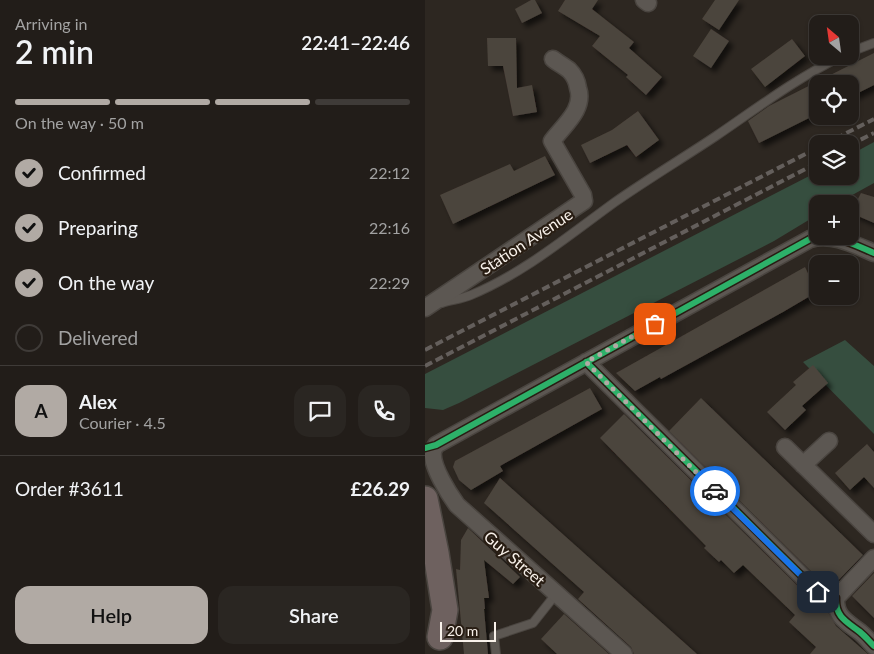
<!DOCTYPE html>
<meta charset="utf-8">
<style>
body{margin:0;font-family:Lato,sans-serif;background:#2a2622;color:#f1f3f6;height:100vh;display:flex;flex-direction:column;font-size:19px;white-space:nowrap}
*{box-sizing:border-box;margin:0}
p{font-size:16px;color:#a2a2a2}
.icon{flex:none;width:28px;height:28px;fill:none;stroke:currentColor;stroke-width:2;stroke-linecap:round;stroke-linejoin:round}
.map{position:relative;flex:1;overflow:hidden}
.side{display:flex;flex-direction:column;background:#221d19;width:425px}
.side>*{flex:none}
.needle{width:32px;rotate:331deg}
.tools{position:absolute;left:384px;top:15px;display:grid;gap:10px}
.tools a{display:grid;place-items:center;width:50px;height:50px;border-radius:10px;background:#221d19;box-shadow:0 1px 4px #0004,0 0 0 1px #3f3b38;font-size:25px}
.scale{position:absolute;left:15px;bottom:12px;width:56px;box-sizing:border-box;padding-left:5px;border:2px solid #f8f1ea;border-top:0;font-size:14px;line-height:18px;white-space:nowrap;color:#f8f1ea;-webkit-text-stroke:4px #281d13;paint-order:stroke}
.pin{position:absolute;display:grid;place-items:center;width:42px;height:42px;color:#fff;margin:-21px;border-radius:10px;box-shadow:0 2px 8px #0006}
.courier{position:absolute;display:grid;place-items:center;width:50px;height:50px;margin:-25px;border:4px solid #1a73e8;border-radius:50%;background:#fff;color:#222;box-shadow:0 1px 6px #0007}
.headline em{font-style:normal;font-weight:600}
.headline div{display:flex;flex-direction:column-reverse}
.headline{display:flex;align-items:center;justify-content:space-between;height:85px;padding:0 15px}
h1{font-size:32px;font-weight:600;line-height:38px}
.bar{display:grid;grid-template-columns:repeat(4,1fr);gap:8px 5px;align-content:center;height:60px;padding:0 15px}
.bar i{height:6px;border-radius:4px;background:#3f3b38}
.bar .on{background:#b1aaa4}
.bar p{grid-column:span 4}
.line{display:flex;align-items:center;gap:12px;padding:0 15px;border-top:1px solid #3f3b38}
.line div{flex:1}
.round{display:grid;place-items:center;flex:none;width:52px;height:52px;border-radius:15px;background:#2a2622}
ol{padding:0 15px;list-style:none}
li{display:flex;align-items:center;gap:15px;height:55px}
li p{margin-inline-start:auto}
li .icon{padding:5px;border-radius:50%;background:#b1aaa4;color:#111;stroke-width:4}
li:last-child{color:#a2a2a2}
li i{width:28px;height:28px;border:2px solid #3f3b38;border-radius:50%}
.cta{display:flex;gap:10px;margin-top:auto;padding:10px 15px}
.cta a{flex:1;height:58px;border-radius:15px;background:#b1aaa4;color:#111;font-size:20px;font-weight:600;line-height:58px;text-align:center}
.cta a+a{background:#2a2622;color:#f1f3f6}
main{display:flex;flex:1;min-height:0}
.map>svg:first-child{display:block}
.green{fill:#364e3f}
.building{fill:#4c443c;filter:url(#shadow)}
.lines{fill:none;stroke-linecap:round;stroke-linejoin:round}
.service-casing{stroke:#4a4540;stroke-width:10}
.minor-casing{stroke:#4a4540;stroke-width:19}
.primary-casing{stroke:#4a4540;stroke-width:28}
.service{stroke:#5c5752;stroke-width:8}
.minor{stroke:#5c5752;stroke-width:16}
.primary{stroke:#6e615f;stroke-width:25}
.rail{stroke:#645f5c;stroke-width:4;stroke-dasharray:8 4;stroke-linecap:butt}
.cycleway-casing{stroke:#281d13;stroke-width:9}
.cycleway{stroke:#2db169;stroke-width:6}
.done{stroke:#b1aaa4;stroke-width:5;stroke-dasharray:0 9}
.route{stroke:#1a73e8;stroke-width:6}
.labels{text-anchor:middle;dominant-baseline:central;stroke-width:4.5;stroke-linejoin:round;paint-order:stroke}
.street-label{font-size:16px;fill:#f8f1ea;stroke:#281d13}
</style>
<main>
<section class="side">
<div class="headline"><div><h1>2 min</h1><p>Arriving in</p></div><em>22:41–22:46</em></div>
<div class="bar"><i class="on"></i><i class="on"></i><i class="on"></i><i></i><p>On the way · 50 m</p></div>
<ol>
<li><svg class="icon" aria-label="check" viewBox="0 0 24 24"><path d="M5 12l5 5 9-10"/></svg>Confirmed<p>22:12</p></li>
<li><svg class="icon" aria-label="check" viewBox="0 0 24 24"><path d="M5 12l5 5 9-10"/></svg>Preparing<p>22:16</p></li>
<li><svg class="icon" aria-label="check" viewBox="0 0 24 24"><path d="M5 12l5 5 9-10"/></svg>On the way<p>22:29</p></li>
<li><i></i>Delivered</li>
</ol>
<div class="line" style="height:90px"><b class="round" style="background:#b1aaa4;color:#111">A</b><div><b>Alex</b><p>Courier · 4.5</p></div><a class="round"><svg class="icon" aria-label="chat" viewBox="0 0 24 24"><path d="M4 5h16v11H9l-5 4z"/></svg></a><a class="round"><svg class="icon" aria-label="phone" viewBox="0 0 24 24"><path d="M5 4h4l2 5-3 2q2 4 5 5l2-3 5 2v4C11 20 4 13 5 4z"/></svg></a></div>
<div class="line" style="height:65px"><div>Order #3611</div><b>£26.29</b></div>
<div class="cta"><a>Help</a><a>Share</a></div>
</section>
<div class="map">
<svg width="449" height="654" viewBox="0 0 449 654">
<defs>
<filter id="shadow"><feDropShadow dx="4.5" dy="4.5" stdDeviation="2.5" flood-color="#0009"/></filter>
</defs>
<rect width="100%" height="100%" fill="#2d2721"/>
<path class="green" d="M449,142V183L411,204H392V215L349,241L34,403L18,410L0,408V374L392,172V176H425V155Z
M420,340L449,366V434L378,362Z"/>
<path class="building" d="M106,0H110L117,13L97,23L90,9Z
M140,0H173L167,9L209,42L204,48L237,77L221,95L201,77L203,75L167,46L175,36L133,11Z
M290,0H314L294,30L277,19Z
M286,29L304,41L286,68L268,56Z
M62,38H91L92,88L107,85L112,112L88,116L78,66H63Z
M367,39L380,56L340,87L326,69Z
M449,53V85L425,97V84H392V114L334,143L323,121L344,106Z
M213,111L234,140L211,157L202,145L165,163L156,145L187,130Z
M120,156L130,175L28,224L15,195L85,164L89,171Z
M436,193L449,197V223L426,213Z
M380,267L392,292L358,312L236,379L235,377L210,391L191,373Z
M388,365L403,383L377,406L381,410L360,430L342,412L371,385L368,382Z
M165,388L177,409L75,466L78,471L46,490L34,480L28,467L30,461Z
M276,398L438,555L408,586L398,583L244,431Z
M199,414L386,599L394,603L403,612L411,626L443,654H385L391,647L364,622L370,615L318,565L309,573L296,560L294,562L279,548L281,546L175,438Z
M442,444L449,452V488L439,477L425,490L410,473Z
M75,478L272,654H209L206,647L153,599L159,592L59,503Z
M43,528L95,577L88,584L59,560L64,598H59L60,609H59L63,654H39L31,569L35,570L36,540Z
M449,573V618L427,596Z
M139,614L184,654H132L116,639Z"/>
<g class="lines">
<defs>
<path id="service" d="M425,52L449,43
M17,303C26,300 37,299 46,295C99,273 143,236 190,202C223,179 258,158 291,136C332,108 372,78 417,56
M71,654L69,636L108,623L131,594"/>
<path id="minor" d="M219,0L223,3
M0,308L159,201L158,195L127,141C139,125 160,109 153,88C152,81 149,75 144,70C139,66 133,63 128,59
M161,362L393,592L411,598
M360,447L449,534
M378,465L404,441
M411,598C410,617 422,622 435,632C440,636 444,641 449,646
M411,598L449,558
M199,654L32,505C24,494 6,466 8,452C8,450 10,447 11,445L385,239C408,233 428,244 449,253"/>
<path id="primary" d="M0,499L11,553L20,610L15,637"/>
</defs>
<use href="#service" class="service-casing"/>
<use href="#minor" class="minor-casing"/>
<use href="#primary" class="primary-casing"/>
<use href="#service" class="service"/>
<use href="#minor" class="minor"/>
<use href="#primary" class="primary"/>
<path class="rail" d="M400,144L449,119
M425,145L449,133
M0,350L392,148
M0,366L392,163"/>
<defs>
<path id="cycleway" d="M161,362L393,592L411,598C410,617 422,622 435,632C440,636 444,641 449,646
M0,448L11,445L385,239C408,233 428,244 449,253"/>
</defs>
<use href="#cycleway" class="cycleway-casing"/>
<use href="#cycleway" class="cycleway"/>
</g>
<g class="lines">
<path class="done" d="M230,324L161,362L290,491"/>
<path class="route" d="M290,491L393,592"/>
</g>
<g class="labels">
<g class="street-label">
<text transform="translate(101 241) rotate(-33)">Station Avenue</text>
<text transform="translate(90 558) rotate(41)">Guy Street</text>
</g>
</g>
</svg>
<div class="tools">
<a><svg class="needle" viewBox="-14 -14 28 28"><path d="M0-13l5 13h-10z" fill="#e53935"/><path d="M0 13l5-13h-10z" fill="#a2a2a2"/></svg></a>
<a><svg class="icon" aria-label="locate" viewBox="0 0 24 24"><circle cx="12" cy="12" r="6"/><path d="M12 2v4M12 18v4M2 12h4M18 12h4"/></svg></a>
<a><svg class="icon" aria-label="layers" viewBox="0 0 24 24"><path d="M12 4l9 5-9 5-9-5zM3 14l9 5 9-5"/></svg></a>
<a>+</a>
<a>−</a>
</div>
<div class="scale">20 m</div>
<div class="pin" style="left:230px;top:324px;background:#ea580c"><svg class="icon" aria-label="bag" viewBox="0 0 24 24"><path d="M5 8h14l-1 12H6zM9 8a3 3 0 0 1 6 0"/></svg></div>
<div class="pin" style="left:393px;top:592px;background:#1f2937"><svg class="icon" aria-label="home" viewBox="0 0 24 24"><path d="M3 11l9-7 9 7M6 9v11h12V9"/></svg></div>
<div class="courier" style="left:290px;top:491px"><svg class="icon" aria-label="car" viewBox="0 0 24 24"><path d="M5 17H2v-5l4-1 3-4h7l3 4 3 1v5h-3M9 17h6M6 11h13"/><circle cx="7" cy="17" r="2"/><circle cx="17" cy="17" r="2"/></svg></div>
</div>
</main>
